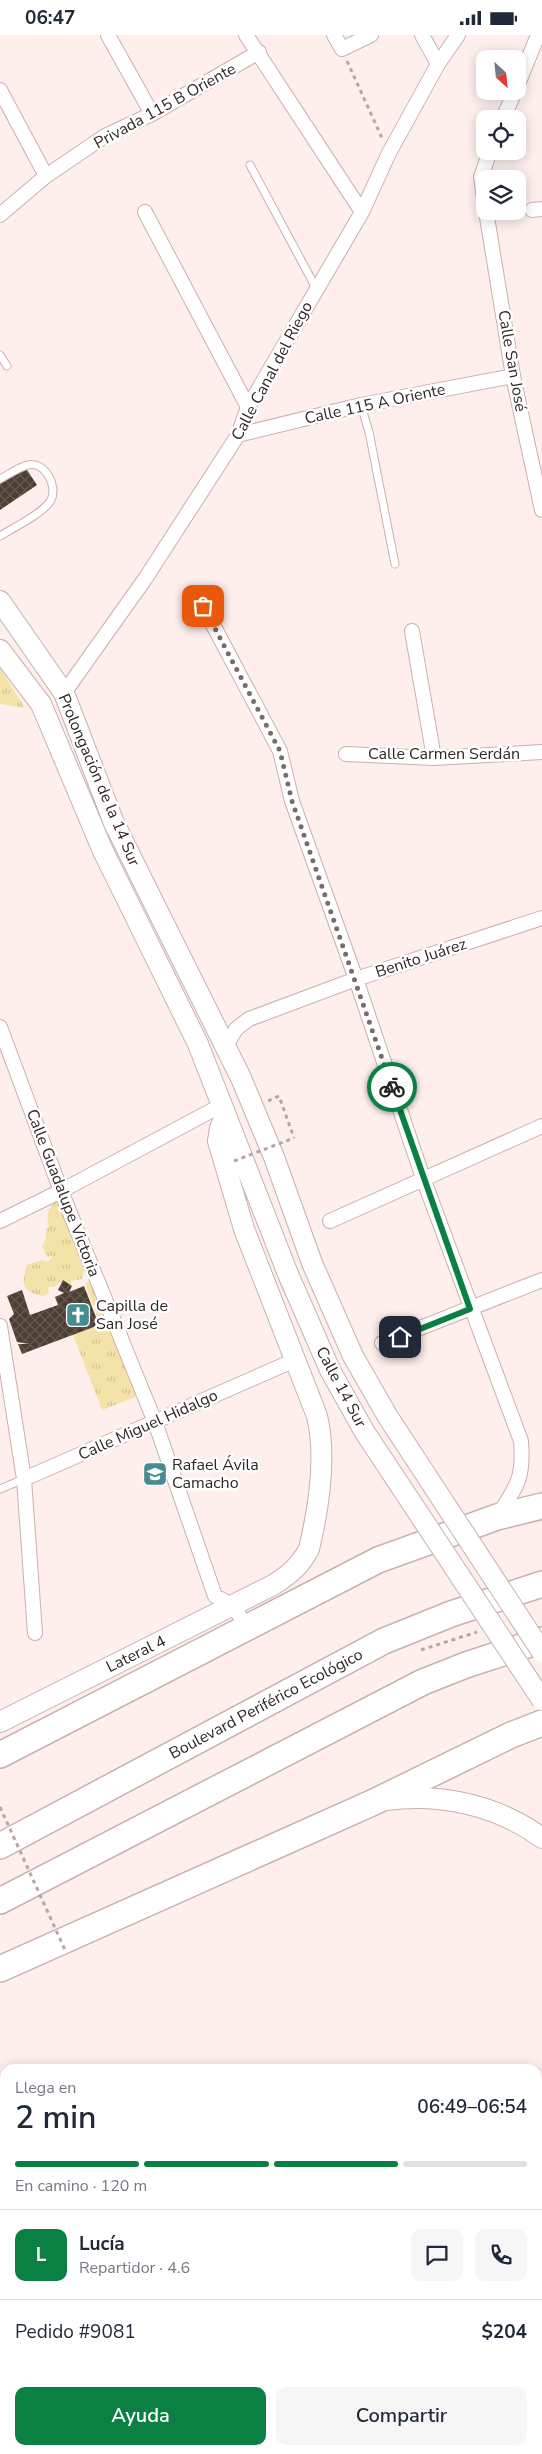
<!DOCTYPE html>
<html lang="es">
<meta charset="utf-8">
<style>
body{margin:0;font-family:"Nunito Sans",sans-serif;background:#f6f6f7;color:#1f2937;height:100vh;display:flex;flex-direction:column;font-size:19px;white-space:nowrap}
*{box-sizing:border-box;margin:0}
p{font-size:16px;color:#747a83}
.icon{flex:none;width:28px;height:28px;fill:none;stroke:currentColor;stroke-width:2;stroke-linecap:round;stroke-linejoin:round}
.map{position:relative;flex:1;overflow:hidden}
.side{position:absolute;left:0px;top:2029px;width:542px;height:391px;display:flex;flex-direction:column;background:#fff;border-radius:15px 15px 0 0;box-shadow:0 2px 12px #0003}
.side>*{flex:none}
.needle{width:32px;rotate:153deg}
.tools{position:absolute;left:476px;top:15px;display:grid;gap:10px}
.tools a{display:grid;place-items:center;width:50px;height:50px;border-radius:10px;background:#fff;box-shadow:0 2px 12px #0003;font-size:25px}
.pin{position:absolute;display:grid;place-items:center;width:42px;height:42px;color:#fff;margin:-21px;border-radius:10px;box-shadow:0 2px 8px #0006}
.courier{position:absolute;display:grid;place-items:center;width:50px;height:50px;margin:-25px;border:4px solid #0b8043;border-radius:50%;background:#fff;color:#222;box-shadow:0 1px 6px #0007}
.head em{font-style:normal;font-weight:600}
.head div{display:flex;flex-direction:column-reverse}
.head{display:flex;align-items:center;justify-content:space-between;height:85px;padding:0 15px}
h1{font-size:32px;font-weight:600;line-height:38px}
.bar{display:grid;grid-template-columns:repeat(4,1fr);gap:8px 5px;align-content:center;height:60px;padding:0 15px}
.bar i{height:6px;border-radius:4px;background:#e0e1e3}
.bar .active{background:#0b8043}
.bar p{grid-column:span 4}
.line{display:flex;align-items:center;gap:12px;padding:0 15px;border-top:1px solid #e0e1e3}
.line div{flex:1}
.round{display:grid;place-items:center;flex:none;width:52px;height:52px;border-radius:10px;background:#f6f6f7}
.action{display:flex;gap:10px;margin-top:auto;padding:10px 15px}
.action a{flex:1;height:58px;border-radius:10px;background:#0b8043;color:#fff;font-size:20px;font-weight:600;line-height:58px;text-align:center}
.action a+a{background:#f6f6f7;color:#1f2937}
.status{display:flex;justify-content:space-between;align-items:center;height:35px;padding:0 25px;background:#fff;direction:ltr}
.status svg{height:14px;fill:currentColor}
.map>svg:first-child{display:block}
.grass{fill:url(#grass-tufts)}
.building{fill:url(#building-cross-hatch)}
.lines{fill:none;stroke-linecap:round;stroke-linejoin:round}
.lane-casing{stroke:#c8b1ae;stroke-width:9}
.street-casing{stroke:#c8b1ae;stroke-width:16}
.secondary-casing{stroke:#c8b1ae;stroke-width:22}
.highway-casing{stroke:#c8b1ae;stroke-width:28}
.path{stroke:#b4a7a5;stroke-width:3;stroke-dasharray:4 4;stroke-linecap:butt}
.lane{stroke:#fff;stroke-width:7}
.street{stroke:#fff;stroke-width:14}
.secondary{stroke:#fff;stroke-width:20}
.highway{stroke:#fff;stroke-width:25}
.secondary-bridge-casing{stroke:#c8b1ae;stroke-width:22;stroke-linecap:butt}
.path-bridge{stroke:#b4a7a5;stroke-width:3;stroke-dasharray:4 4;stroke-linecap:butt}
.secondary-bridge{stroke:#fff;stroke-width:20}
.done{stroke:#776d6b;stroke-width:5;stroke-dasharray:0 9}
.route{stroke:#0b8043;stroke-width:6}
.labels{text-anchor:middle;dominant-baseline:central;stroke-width:5;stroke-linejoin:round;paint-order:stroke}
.street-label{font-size:16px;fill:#2f2725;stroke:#fff}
.poi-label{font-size:16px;fill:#2f2725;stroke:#fff;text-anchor:start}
</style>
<div class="status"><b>06:47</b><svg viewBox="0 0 49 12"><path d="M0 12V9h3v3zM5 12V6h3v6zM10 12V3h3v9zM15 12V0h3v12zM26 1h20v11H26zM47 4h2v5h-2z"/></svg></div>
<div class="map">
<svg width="542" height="2419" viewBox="0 0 542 2419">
<defs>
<pattern id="grass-tufts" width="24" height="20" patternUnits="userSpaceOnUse" patternTransform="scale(1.25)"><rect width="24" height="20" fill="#f4e3a9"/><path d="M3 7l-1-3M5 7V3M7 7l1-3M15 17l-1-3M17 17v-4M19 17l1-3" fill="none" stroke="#d2c391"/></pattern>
<pattern id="building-cross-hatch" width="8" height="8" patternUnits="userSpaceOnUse" patternTransform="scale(1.25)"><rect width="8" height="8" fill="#4d3e33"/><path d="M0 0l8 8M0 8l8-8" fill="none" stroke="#64584f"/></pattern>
</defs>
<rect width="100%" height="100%" fill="#feefed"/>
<path class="grass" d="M0,633L25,673L0,669Z
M60,1164L66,1187L74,1192L88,1234L84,1237L82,1244L71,1246L72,1251L63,1246L53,1252H48L49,1258L43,1261C23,1258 20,1249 27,1230L42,1225L48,1227L53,1221L47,1222L42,1212L46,1203V1195L49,1191C45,1180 49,1169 60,1164Z
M90,1234L112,1282L105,1286L112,1284L141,1360L102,1375L73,1300L100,1289L85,1248L90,1247L87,1239Z"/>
<path class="building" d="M25,432L37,450L0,475V449Z
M63,1245L72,1251L69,1257L84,1251L99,1290L22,1319L18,1309H29L17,1307L9,1284L14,1279L7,1261L22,1255L30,1280L58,1270L55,1262L64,1258L58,1255Z"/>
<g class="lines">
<defs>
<path id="lane" d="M250,130L316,253
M0,320L7,331
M361,370L369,397L395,529
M0,444C8,440 19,432 28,430C45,426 58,451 51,465C44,478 13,493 0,501
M0,1454L24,1444
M436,2415V2419"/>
<path id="street" d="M108,0L152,79
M246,0L362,177
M334,0L342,14L371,0
M422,0L438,29
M518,49L538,0
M0,55L46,141
M503,84L515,56
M485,171L481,142L490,116
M532,175L542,174
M486,176L513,341L542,475
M145,177L248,372
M0,180L46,141L105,101L152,79L259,17
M238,400L361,370L513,341
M203,571L280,716L292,766L356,944L423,1143L521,1406C524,1444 517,1451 497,1482
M412,596L434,723
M64,658L145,544L238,400L248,372L362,177L389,118L438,29L458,0
M346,719L434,723L542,717
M0,992L61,1156L155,1387L215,1561L234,1571L247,1594
M226,1011L236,994L249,984L356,944L542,883
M0,1186L61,1156L222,1070
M330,1186L542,1091
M0,1291L24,1444L35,1598
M382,1308L542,1245
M24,1444L295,1325"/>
<path id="secondary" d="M0,566L64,658L114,788L241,1043L274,1122L312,1228L353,1321
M0,615L41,669L103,816L198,1009L288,1239L330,1335
M0,1687L273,1550C289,1540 300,1531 309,1514C319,1472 327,1423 317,1381L244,1194L218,1106L220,1093L226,1080
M386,1765C441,1758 497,1770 542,1803"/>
<path id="highway" d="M0,1720L378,1525L497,1482L542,1471
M0,1811L384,1606L451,1579L542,1549
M0,1866L423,1647L466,1630L542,1605
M0,1934L374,1767L511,1700L542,1688"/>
</defs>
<use href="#lane" class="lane-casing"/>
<use href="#street" class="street-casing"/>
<use href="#secondary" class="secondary-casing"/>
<use href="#highway" class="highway-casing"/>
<path class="path" d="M347,26L382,103
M268,1066L279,1061L294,1103
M421,1615L477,1597"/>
<use href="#lane" class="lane"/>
<use href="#street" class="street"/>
<use href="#secondary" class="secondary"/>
<use href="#highway" class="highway"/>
<defs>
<path id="secondary-bridge" d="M353,1321L388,1382L542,1617
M330,1335L364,1396L542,1665"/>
</defs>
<use href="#secondary-bridge" class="secondary-bridge-casing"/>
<path class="path-bridge" d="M234,1126L294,1103
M0,1772L65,1915"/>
<use href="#secondary-bridge" class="secondary-bridge"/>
</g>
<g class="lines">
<path class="done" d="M203,571L280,716L292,766L392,1052"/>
<path class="route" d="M392,1052L470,1274L400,1302"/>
</g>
<defs>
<symbol id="church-square" viewBox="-11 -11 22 22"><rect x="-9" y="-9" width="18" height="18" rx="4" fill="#458d8e" stroke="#fff"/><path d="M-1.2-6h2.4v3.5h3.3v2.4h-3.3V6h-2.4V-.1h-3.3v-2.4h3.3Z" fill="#fff"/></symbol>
<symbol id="school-square" viewBox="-11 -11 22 22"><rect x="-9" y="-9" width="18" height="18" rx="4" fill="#458d8e" stroke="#fff"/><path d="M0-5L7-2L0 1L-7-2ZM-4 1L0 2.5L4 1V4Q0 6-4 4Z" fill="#fff"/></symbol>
</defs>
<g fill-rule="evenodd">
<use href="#church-square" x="64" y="1266" width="28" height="28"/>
<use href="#school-square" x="141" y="1425" width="28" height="28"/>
</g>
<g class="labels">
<g class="street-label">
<text transform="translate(165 71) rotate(-29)">Privada 115 B Oriente</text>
<text transform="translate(512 326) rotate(80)">Calle San José</text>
<text transform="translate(272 336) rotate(-62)">Calle Canal del Riego</text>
<text transform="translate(375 369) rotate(-12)">Calle 115 A Oriente</text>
<text x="444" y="719">Calle Carmen Serdán</text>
<text transform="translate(99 745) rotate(67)">Prolongación de la 14 Sur</text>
<text transform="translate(421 923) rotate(-18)">Benito Juárez</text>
<text transform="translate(63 1158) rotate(69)">Calle Guadalupe Victoria</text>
<text transform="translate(341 1352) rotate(62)">Calle 14 Sur</text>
<text transform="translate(148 1390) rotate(-24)">Calle Miguel Hidalgo</text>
<text transform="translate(136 1619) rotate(-26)">Lateral 4</text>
<text transform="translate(266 1669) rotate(-28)">Boulevard Periférico Ecológico</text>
</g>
<g class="poi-label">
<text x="96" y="1271">Capilla de<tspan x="96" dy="18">San José</tspan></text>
<text x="172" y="1430">Rafael Ávila<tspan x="172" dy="18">Camacho</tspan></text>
</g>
</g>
</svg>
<div class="tools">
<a><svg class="needle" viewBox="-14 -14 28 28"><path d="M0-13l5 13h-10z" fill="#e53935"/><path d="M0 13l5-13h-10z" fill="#747a83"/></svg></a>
<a><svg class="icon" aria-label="locate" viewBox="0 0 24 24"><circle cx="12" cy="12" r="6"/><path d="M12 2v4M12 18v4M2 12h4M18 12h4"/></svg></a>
<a><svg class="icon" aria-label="layers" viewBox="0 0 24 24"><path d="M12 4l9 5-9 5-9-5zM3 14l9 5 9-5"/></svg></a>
</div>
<div class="pin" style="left:203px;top:571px;background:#ea580c"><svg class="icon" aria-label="bag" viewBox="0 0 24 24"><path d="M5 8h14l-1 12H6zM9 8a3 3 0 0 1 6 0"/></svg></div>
<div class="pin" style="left:400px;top:1302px;background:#1f2937"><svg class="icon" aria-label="home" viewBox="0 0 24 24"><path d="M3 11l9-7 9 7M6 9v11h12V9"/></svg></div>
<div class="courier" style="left:392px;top:1052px"><svg class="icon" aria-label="bike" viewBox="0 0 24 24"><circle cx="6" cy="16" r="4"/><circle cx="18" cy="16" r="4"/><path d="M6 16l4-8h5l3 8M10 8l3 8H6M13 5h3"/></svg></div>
<section class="side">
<div class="head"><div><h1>2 min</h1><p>Llega en</p></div><em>06:49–06:54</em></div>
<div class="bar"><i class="active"></i><i class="active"></i><i class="active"></i><i></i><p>En camino · 120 m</p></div>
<div class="line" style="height:90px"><b class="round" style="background:#0b8043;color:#fff">L</b><div><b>Lucía</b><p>Repartidor · 4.6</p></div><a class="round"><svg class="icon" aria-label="chat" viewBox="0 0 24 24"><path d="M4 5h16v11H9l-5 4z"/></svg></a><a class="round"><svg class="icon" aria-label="phone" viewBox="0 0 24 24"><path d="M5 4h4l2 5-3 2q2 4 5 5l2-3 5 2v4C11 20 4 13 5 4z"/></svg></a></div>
<div class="line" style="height:65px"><div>Pedido #9081</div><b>$204</b></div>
<div class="action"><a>Ayuda</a><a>Compartir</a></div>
</section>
</div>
